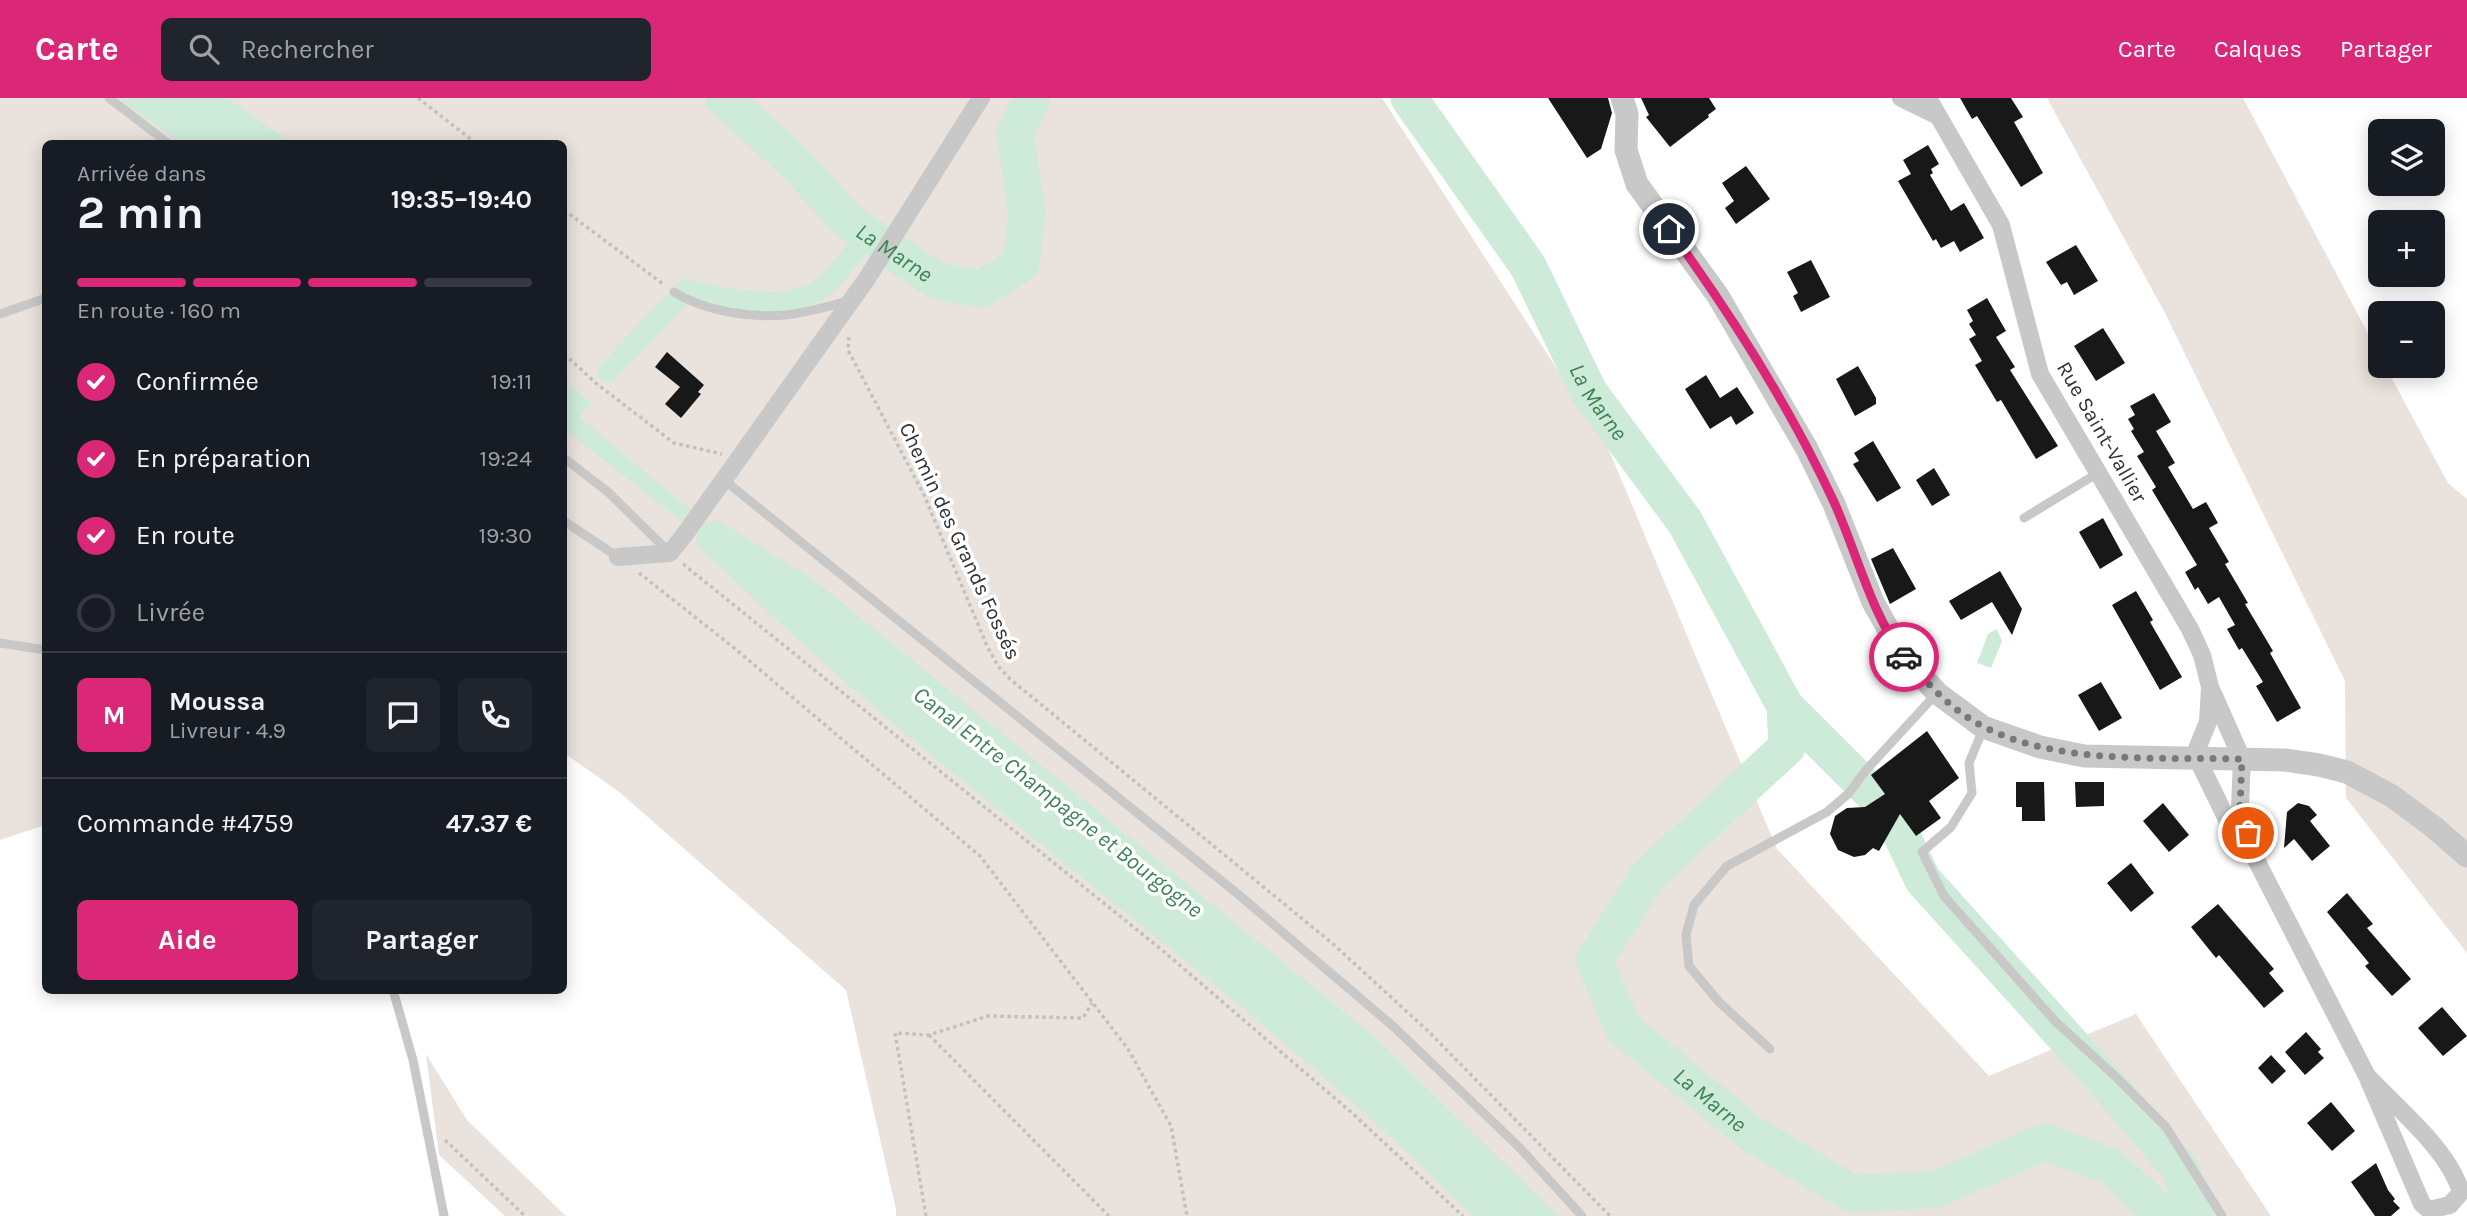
<!DOCTYPE html>
<html lang="fr">
<meta charset="utf-8">
<style>
body{margin:0;font-family:Karla,sans-serif;background:#20242c;color:#f1f3f6;height:100vh;display:flex;flex-direction:column;font-size:26px;white-space:nowrap}
*{box-sizing:border-box;margin:0}
p{font-size:23px;color:#9ea1a6}
.icon{flex:none;width:38px;height:38px;fill:none;stroke:currentColor;stroke-width:2;stroke-linecap:round;stroke-linejoin:round}
.map{position:relative;flex:1;overflow:hidden}
.drawer{position:absolute;left:42px;top:42px;width:525px;height:854px;display:flex;flex-direction:column;background:#171b24;border-radius:10px;box-shadow:0 4px 18px #0003}
.drawer>*{flex:none}
.tools{position:absolute;left:2368px;top:21px;display:grid;gap:14px}
.tools a{display:grid;place-items:center;width:77px;height:77px;border-radius:10px;background:#171b24;box-shadow:0 4px 18px #0003;font-size:35px}
.pin{position:absolute;display:grid;place-items:center;width:60px;height:60px;color:#fff;margin:-30px;border:4px solid #fff;border-radius:50%;box-shadow:0 2px 7px #0007}
.courier{position:absolute;display:grid;place-items:center;width:70px;height:70px;margin:-35px;border:5px solid #db2777;border-radius:50%;background:#fff;color:#222;box-shadow:0 2px 9px #0007}
.headline em{font-style:normal;font-weight:700}
.headline div{display:flex;flex-direction:column-reverse}
.headline{display:flex;align-items:center;justify-content:space-between;height:119px;padding:0 35px}
h1{font-size:46px;font-weight:700;line-height:52px}
.bar{display:grid;grid-template-columns:repeat(4,1fr);gap:10px 7px;align-content:center;height:84px;padding:0 35px}
.bar i{height:9px;border-radius:5px;background:#363941}
.bar .active{background:#db2777}
.bar p{grid-column:span 4}
.line{display:flex;align-items:center;gap:18px;padding:0 35px;border-top:2px solid #363941}
.line div{flex:1}
.round{display:grid;place-items:center;flex:none;width:74px;height:74px;border-radius:10px;background:#20242c}
ol{padding:0 35px;list-style:none}
li{display:flex;align-items:center;gap:21px;height:77px}
li p{margin-inline-start:auto}
li .icon{padding:7px;border-radius:50%;background:#db2777;color:#fff;stroke-width:4}
li:last-child{color:#9ea1a6}
li i{width:38px;height:38px;border:4px solid #363941;border-radius:50%}
.button{display:flex;gap:14px;margin-top:auto;padding:14px 35px}
.button a{flex:1;height:80px;border-radius:10px;background:#db2777;color:#fff;font-size:28px;font-weight:700;line-height:80px;text-align:center}
.button a+a{background:#20242c;color:#f1f3f6}
header{display:flex;align-items:center;gap:42px;box-sizing:border-box;height:98px;padding:0 35px;background:#db2777;color:#fff}
header strong{font-size:33px}
nav{display:flex;gap:38px;margin-inline-start:auto;font-size:24px}
.search{width:490px;height:63px;background:#20242c;display:flex;align-items:center;gap:18px;box-sizing:border-box;padding:0 24px;border-radius:10px;color:#9ea1a6;font-size:26px}
.map>svg:first-child{display:block}
.green{fill:#eae2dc}
.water{fill:#cdebd8}
.lines{fill:none;stroke-linecap:round;stroke-linejoin:round}
.canal{stroke:#cdebd8;stroke-width:21}
.river{stroke:#cdebd8;stroke-width:37}
.building{fill:#181818}
.path{stroke:#c1c1c1;stroke-width:3.5;stroke-dasharray:3.5 3.5;stroke-linecap:butt}
.service{stroke:#c8c8c8;stroke-width:9}
.minor{stroke:#c8c8c8;stroke-width:18}
.tertiary{stroke:#c8c8c8;stroke-width:23}
.done{stroke:#797979;stroke-width:7;stroke-dasharray:0 12.6}
.route{stroke:#db2777;stroke-width:9}
.labels{text-anchor:middle;dominant-baseline:central;stroke-width:7;stroke-linejoin:round;paint-order:stroke}
.street-label{font-size:21px;fill:#313131;stroke:#fff}
.water-label{font-size:23px;font-style:italic;fill:#3c8356;stroke:#fff}
</style>
<header>
<strong>Carte</strong>
<div class="search"><svg class="icon" aria-label="search" viewBox="0 0 24 24"><circle cx="10" cy="10" r="6"/><path d="M15 15l6 6"/></svg>Rechercher</div>
<nav><a>Carte</a><a>Calques</a><a>Partager</a></nav>
</header>
<div class="map">
<svg width="2467" height="1118" viewBox="0 0 2467 1118">
<rect width="100%" height="100%" fill="#fff"/>
<path class="green" d="M0,0H1382L1608,350L1777,751L1989,978L2136,916L2271,1118H896V1111L846,892L618,693L564,655V46H46L45,727L0,742Z
M2047,0H2243L2380,258V268H2385L2448,385L2467,401V855L2346,700L2345,583L2164,213Z
M426,956L467,1022L566,1118H505L439,1057Z"/>
<path class="water" d="M119,0H227L292,45H180Z
M564,282L591,305L579,319L709,427L716,421L813,481L1377,941L1558,1118H1473C1308,953 1120,813 941,665C856,596 775,522 696,446L697,435L568,334L564,339Z
M1997,531L2002,543L1991,570L1977,565L1988,536Z"/>
<g class="lines">
<path class="canal" d="M608,274L686,192C726,200 790,218 825,187C841,173 854,153 868,137"/>
<g class="river">
<path id="s1" d="M724,0L795,65L850,125L937,183L981,191L1021,166L1027,114L1015,36L1032,0"/>
<path id="s2" d="M1409,0L1528,168L1589,294L1685,424L1785,608L1787,649L1648,778L1594,863L1624,931L1752,1036L1853,1096L1937,1091L2044,1044L2110,1068L2164,1118"/>
<path d="M1785,608L1878,701"/>
<path d="M1894,722L1923,782L2110,989L2181,1072L2195,1118"/>
</g>
</g>
<path class="building" d="M1548,0H1608L1612,15L1601,51L1587,60Z
M1641,0H1709L1716,11L1708,17L1709,19L1670,49L1646,19L1649,17Z
M1960,0H2011L2023,19L2014,24L2043,75L2021,89L1977,18L1972,21Z
M1928,47L1939,66L1931,71L1933,75L1930,77L1951,113L1964,105L1984,140L1960,154L1954,143L1941,150L1936,141L1933,143L1898,83L1911,76L1903,62Z
M1746,68L1770,101L1736,126L1725,110L1734,103L1722,85Z
M2076,147L2098,183L2074,197L2067,184L2061,187L2046,164Z
M1811,162L1830,199L1801,214L1793,198L1798,195L1787,174Z
M1987,200L2006,233L1996,239L2015,269L2010,272L2058,348L2036,361L2001,302L1997,304L1975,267L1982,263L1969,241L1976,237L1969,226L1973,223L1967,212Z
M2103,230L2125,265L2096,283L2074,248Z
M667,254L704,287L698,294L701,296L681,320L665,306L680,289L655,269Z
M1858,268L1876,300V306L1855,318L1836,281Z
M1706,277L1720,300L1737,289L1754,315L1736,327L1731,318L1710,331L1685,291Z
M2154,295L2171,324L2156,333L2175,365L2168,369L2193,411L2206,404L2218,425L2209,430L2229,464L2225,466L2248,505L2245,506L2273,553L2270,555L2301,610L2277,624L2256,588L2263,584L2242,550L2239,552L2227,531L2235,527L2219,499L2208,506L2198,489L2195,492L2185,474L2197,467L2152,392L2156,389L2137,358L2144,354L2131,333L2134,331L2128,321L2135,317L2130,308Z
M1873,343L1901,390L1877,404L1853,366L1859,363L1854,355Z
M1934,370L1950,397L1932,408L1916,382Z
M2103,420L2123,457L2100,471L2079,434Z
M1893,450L1916,491L1890,506L1871,461Z
M2000,473L2022,511L2012,537L1992,504L1961,522L1949,503Z
M2136,493L2153,522L2150,524L2182,579L2160,592L2112,507Z
M2101,584L2122,620L2099,633L2078,597Z
M1927,633L1959,680L1929,703L1941,720L1916,738L1900,716L1879,753L1873,750L1865,757L1854,759L1838,752L1830,736L1835,718L1847,710L1865,709L1885,696L1871,677Z
M2016,684H2044L2045,723H2022V709H2016Z
M2075,684H2104V708L2076,709Z
M2163,705L2189,737L2169,754L2143,723Z
M2298,705L2309,708L2317,717L2310,723L2330,748L2312,763L2294,741L2284,750L2287,714Z
M2131,765L2154,795L2131,814L2107,785Z
M2347,795L2373,826L2367,830L2411,881L2392,898L2365,868L2369,865L2327,814Z
M2218,806L2274,871L2269,875L2284,893L2264,910L2219,857L2216,860L2191,829Z
M2442,909L2467,938L2443,958L2418,930Z
M2306,934L2321,951L2318,954L2324,960L2305,977L2285,954Z
M2271,957L2286,973L2272,986L2258,970Z
M2331,1004L2355,1033L2332,1053L2307,1025Z
M2376,1065L2388,1092L2395,1101L2393,1103L2400,1110L2391,1118H2375L2351,1084Z"/>
<g class="lines">
<path class="path" d="M418,0L477,46
M564,112L663,186
M849,239L848,252L924,397L987,548L998,568L1010,581L1333,846L1428,933L1610,1118
M564,256L597,286L674,345L722,356
M683,466L1162,852L1351,1014L1463,1118
M639,475L733,549L980,758L1128,951L1171,1028L1187,1118
M929,937L1109,1118
M445,1042L525,1118
M926,1118L895,935L929,937L988,918L1083,920L1092,905"/>
<path class="service" d="M109,0L169,46
M674,194C704,213 749,220 785,217C806,215 828,208 849,203
M0,216L46,200
M564,360L608,394L669,454
M724,382L1233,792L1394,929L1520,1050L1582,1118
M2024,420L2098,375
M564,423L618,459
M0,545L46,552
M1983,631L1969,665L1972,695L1951,729L1922,754L1944,798L2055,923L2116,979L2166,1029L2222,1118
M393,892L413,962L444,1118
M1770,951L1719,904L1689,868L1686,837L1694,807L1727,768L1827,714L1848,696L1867,671L1937,595"/>
<path class="minor" d="M1901,0L1938,18
M1928,0L2001,127L2040,276L2190,531L2202,557L2210,589L2242,661L2240,709L2252,754L2367,978L2422,1106L2429,1112L2450,1107L2461,1094C2448,1051 2398,1011 2367,978
M618,459L670,455L685,436L866,182L981,0
M2210,589L2208,624L2197,651V660L2237,742L2252,754"/>
<path class="tertiary" d="M1622,0L1627,16L1626,52L1637,86L1718,198L1807,351L1834,406L1873,504L1902,556L1937,595L1983,629L2040,649L2084,658L2285,662L2319,667L2347,674L2392,698L2435,730L2467,758"/>
</g>
<g class="lines">
<path class="done" d="M1904,559C1927,585 1952,613 1984,629C2059,667 2160,659 2242,661L2240,709L2248,735"/>
<path class="route" d="M1669,131C1730,215 1790,309 1834,404C1857,455 1870,513 1904,559"/>
</g>
<g class="labels">
<g class="street-label">
<text transform="translate(2102 334) rotate(60)">Rue Saint-Vallier</text>
<text transform="translate(960 443) rotate(65)">Chemin des Grands Fossés</text>
</g>
<g class="water-label">
<text stroke="none"><textPath href="#s1" startOffset="231">La Marne</textPath></text>
<text stroke="none"><textPath href="#s2" startOffset="359">La Marne</textPath></text>
<text transform="translate(1058 704) rotate(38)">Canal Entre Champagne et Bourgogne</text>
<text stroke="none"><textPath href="#s2" startOffset="1234">La Marne</textPath></text>
</g>
</g>
</svg>
<div class="tools">
<a><svg class="icon" aria-label="layers" viewBox="0 0 24 24"><path d="M12 4l9 5-9 5-9-5zM3 14l9 5 9-5"/></svg></a>
<a>+</a>
<a>−</a>
</div>
<div class="pin" style="left:2248px;top:735px;background:#ea580c"><svg class="icon" aria-label="bag" viewBox="0 0 24 24"><path d="M5 8h14l-1 12H6zM9 8a3 3 0 0 1 6 0"/></svg></div>
<div class="pin" style="left:1669px;top:131px;background:#1f2937"><svg class="icon" aria-label="home" viewBox="0 0 24 24"><path d="M3 11l9-7 9 7M6 9v11h12V9"/></svg></div>
<div class="courier" style="left:1904px;top:559px"><svg class="icon" aria-label="car" viewBox="0 0 24 24"><path d="M5 17H2v-5l4-1 3-4h7l3 4 3 1v5h-3M9 17h6M6 11h13"/><circle cx="7" cy="17" r="2"/><circle cx="17" cy="17" r="2"/></svg></div>
<section class="drawer">
<div class="headline"><div><h1>2 min</h1><p>Arrivée dans</p></div><em>19:35–19:40</em></div>
<div class="bar"><i class="active"></i><i class="active"></i><i class="active"></i><i></i><p>En route · 160 m</p></div>
<ol>
<li><svg class="icon" aria-label="check" viewBox="0 0 24 24"><path d="M5 12l5 5 9-10"/></svg>Confirmée<p>19:11</p></li>
<li><svg class="icon" aria-label="check" viewBox="0 0 24 24"><path d="M5 12l5 5 9-10"/></svg>En préparation<p>19:24</p></li>
<li><svg class="icon" aria-label="check" viewBox="0 0 24 24"><path d="M5 12l5 5 9-10"/></svg>En route<p>19:30</p></li>
<li><i></i>Livrée</li>
</ol>
<div class="line" style="height:126px"><b class="round" style="background:#db2777;color:#fff">M</b><div><b>Moussa</b><p>Livreur · 4.9</p></div><a class="round"><svg class="icon" aria-label="chat" viewBox="0 0 24 24"><path d="M4 5h16v11H9l-5 4z"/></svg></a><a class="round"><svg class="icon" aria-label="phone" viewBox="0 0 24 24"><path d="M5 4h4l2 5-3 2q2 4 5 5l2-3 5 2v4C11 20 4 13 5 4z"/></svg></a></div>
<div class="line" style="height:91px"><div>Commande #4759</div><b>47.37 €</b></div>
<div class="button"><a>Aide</a><a>Partager</a></div>
</section>
</div>
